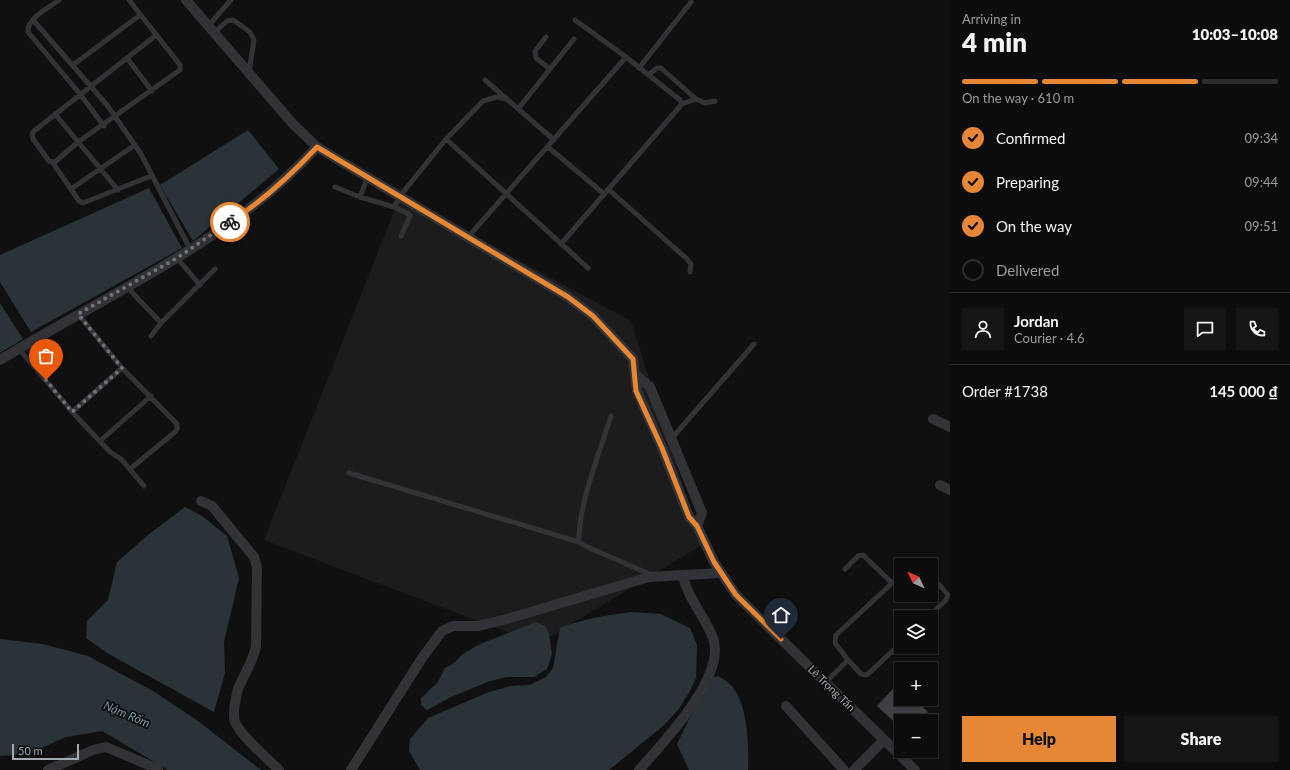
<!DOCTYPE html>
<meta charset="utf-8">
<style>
body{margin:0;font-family:Lato,sans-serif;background:#151516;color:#f1f3f6;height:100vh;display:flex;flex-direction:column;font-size:15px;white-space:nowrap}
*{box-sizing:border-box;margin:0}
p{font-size:13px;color:#9a9b9d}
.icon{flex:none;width:22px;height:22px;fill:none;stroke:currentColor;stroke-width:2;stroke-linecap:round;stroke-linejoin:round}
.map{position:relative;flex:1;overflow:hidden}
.drawer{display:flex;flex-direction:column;background:#0c0c0d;width:340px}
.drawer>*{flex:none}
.needle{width:26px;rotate:314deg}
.tools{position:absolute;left:894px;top:558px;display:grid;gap:8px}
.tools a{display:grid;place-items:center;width:44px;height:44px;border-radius:0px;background:#0c0c0d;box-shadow:0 1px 3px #0004,0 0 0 1px #2c2c2e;font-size:20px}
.scale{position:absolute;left:12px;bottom:10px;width:67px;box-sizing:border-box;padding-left:4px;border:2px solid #a2a9b1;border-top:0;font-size:11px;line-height:14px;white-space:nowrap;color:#a2a9b1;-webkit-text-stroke:3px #0b0b0c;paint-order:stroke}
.pin{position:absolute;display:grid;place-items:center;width:34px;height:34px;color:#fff;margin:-41px -17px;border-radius:50% 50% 50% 0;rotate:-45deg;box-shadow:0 0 4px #0007}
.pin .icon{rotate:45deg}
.courier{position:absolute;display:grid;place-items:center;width:40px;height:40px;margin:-20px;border:3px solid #e58734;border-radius:50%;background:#fff;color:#222;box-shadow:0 1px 5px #0007}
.head em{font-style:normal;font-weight:800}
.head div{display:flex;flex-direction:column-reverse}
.head{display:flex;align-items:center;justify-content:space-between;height:68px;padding:0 12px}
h1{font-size:26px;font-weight:800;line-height:30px}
.bar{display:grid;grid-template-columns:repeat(4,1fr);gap:6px 4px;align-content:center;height:48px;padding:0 12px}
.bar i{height:5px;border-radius:3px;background:#2c2c2e}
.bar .on{background:#e58734}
.bar p{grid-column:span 4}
.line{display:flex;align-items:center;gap:10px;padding:0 12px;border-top:1px solid #2c2c2e}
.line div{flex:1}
.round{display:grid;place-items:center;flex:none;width:42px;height:42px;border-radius:0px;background:#151516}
ol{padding:0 12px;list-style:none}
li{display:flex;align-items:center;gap:12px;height:44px}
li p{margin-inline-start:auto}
li .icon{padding:4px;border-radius:50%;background:#e58734;color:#111;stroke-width:4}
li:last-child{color:#9a9b9d}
li i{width:22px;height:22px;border:2px solid #2c2c2e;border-radius:50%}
.primary-button{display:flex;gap:8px;margin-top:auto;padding:8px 12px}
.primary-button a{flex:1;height:46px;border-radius:0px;background:#e58734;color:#111;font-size:16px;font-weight:800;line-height:46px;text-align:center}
.primary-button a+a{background:#151516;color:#f1f3f6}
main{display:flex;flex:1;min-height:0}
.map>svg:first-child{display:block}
.built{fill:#1c1c1e}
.water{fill:#2a3438}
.building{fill:#3f4044;stroke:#2a2a2d}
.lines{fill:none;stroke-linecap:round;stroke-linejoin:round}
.lane{stroke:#313336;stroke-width:5}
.street{stroke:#313336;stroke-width:10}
.done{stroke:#6f7379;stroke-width:4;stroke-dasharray:0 7.2}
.route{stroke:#e58734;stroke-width:5}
.labels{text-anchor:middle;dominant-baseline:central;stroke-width:3.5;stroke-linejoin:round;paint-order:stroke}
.street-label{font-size:11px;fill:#a2a9b1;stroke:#0b0b0c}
.water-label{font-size:12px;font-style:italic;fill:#7a9dab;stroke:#0b0b0c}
</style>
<main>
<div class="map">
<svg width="950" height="770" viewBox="0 0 950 770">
<rect width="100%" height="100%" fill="#101011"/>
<path class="built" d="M400,196L631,321L702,545L538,644L264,540Z"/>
<path class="water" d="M248,130L279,169L193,241L160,185Z
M149,188L182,248L31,332L0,282V255Z
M0,303L23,339L0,353Z
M185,507L202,516L227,536L239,578L224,642L225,673L214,712L107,653L86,638L87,621L108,600L117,562L148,535Z
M632,612L661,614L690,628L697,645L696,678L690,691L679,709L663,726L609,770H420L409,751L410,739L428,718L489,692L511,686L530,685L546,677L553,668L560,628C583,619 607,615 632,612Z
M536,622L545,626L549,634L552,654L547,669L534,677H507L490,681L451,697L427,710L421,705V698L438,682L445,668L454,663L463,654L480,644Z
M0,639L43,644L88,656L153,691L198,721L261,770H168L102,731L66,737L28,754L0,756Z
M718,676C721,678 726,680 729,683C748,701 749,745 748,770H689L677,744L707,682L711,678Z"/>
<path class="building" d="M901,680V699H914L928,712L919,721H901V728L877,706Z"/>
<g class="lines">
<path class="lane" d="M59,0C50,7 26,19 28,32L80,94L104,126
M129,0L180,65V70L78,142L55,162L49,161L33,139L32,134L34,131L155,36
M33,20L107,105L141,154L190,249
M208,26L231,0
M214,33L227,21L233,20L250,32L254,40L249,72
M546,37L535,51L536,58L550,69
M127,58L152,91
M73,65L140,15
M639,68L691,2
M648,75L657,68H661L696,99
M485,80L554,140
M507,99L497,97L483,101L446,139L588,268
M682,104L696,99L705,103L715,101
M518,109L574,39
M55,114L118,190
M548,147L603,193
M53,163L79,201L83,203L151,176
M335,187L360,197L394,207L409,214L410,216L401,236
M71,189L135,145
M608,189L687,259L691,264L690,272
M360,197L368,176
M394,207L400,196L446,139
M469,236L626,57
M561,244L682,104L680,100L626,57L575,20
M177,258L200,285
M127,287L161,323
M78,314L122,368L177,424V429L175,432L130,469
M151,336L161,323L215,269
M19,349L75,415L110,452L121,459L144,486
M72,412L122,368
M611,416C600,452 578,505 579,542L585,546L652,575
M672,438L754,344
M100,441L151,396
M349,473L579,542
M913,565L918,563L922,565
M845,569L858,556L863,555L892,583
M928,617L946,600L948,595L931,575
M848,660L835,643L836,635L901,575
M826,682L848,660L861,674L867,675L901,643"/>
<path class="street" d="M186,0L293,124L317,147L568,297L593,316L633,359L637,391L662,448L689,517L697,526L714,562L736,595L915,770
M0,360C108,294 230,242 317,147
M636,375L650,387L702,513L697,526
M933,419L950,427
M940,485L950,490
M201,501L212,506L254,557L257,567L256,646C253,662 244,674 238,689C236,697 232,714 235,722C240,735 268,759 279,770
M786,706L844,770
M48,770L93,750L106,747L158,769
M351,770L422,658L442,631L453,626H479L507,619L649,577L721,573
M639,770C663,743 727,676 713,638C705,616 687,598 683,575
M854,770L884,740"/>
</g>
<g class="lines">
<path class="done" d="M46,380L72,412L122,368L78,314L177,258L230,222"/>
<path class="route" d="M230,222C263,201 291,175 317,147L568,297L593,316L633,359L636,391L662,448L689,517L697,526L714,562L736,595L781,639"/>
</g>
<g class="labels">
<g class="street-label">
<text transform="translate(832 688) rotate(44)">Lê Trọng Tấn</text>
</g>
<g class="water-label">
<text transform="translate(127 714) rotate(23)">Nậm Rốm</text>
</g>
</g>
</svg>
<div class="tools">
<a><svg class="needle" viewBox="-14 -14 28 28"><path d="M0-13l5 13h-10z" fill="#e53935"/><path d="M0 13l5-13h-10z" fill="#9a9b9d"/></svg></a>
<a><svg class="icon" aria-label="layers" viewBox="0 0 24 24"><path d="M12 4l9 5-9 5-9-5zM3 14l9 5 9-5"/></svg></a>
<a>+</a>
<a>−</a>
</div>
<div class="scale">50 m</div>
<div class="pin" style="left:46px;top:380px;background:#ea580c"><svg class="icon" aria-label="bag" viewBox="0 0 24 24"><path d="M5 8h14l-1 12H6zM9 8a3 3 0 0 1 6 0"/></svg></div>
<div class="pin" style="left:781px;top:639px;background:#1f2937"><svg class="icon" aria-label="home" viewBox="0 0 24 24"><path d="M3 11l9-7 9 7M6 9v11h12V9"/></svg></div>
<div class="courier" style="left:230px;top:222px"><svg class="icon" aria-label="bike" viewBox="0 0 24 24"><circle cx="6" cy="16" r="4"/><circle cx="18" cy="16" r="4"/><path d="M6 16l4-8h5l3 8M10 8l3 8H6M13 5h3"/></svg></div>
</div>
<section class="drawer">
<div class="head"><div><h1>4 min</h1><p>Arriving in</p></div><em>10:03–10:08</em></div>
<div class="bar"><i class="on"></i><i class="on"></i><i class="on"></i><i></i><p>On the way · 610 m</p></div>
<ol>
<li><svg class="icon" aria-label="check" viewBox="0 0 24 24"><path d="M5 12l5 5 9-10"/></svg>Confirmed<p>09:34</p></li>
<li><svg class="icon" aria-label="check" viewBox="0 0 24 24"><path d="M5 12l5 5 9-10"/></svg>Preparing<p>09:44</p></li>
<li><svg class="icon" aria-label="check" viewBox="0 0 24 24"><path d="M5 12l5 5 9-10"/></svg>On the way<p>09:51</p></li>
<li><i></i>Delivered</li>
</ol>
<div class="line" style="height:72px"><a class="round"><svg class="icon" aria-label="person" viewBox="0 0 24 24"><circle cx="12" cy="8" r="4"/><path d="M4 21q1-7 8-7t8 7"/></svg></a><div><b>Jordan</b><p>Courier · 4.6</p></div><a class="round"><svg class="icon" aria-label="chat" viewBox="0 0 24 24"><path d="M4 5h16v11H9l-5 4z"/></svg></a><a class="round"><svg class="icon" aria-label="phone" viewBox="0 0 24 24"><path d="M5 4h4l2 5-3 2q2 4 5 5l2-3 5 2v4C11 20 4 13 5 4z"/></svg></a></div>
<div class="line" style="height:52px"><div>Order #1738</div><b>145 000 ₫</b></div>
<div class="primary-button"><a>Help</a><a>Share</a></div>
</section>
</main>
